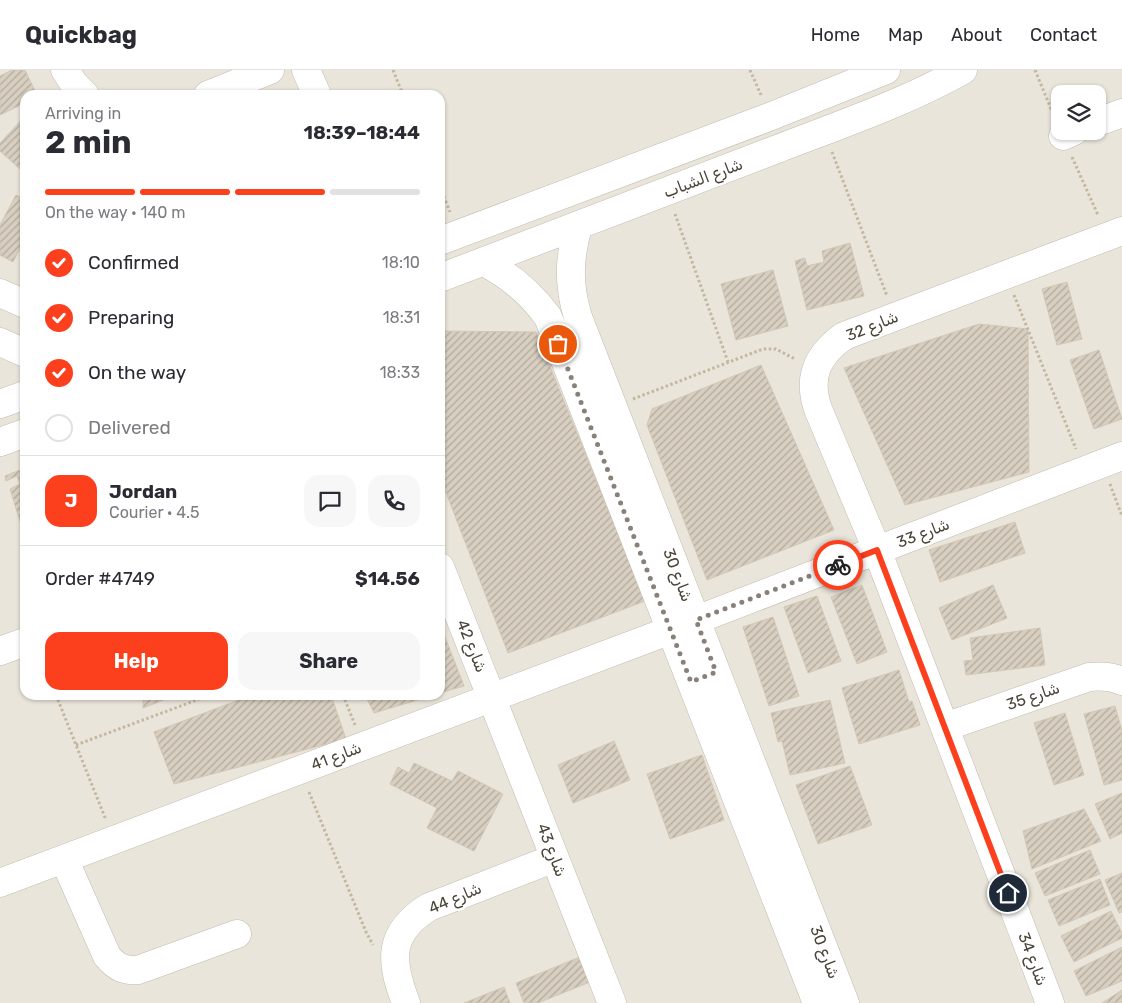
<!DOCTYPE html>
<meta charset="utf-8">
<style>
body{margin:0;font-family:Rubik,"Noto Naskh Arabic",sans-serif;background:#f7f7f7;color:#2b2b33;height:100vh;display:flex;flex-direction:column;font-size:19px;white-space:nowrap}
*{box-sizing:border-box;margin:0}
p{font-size:16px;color:#7c7c81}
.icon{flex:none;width:28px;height:28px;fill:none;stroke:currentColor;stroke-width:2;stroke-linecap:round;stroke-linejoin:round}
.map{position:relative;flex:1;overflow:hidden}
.drawer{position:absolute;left:20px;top:20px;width:425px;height:610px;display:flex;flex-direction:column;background:#fff;border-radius:15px;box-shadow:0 1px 4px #0004}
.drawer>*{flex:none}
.buttons{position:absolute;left:1051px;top:15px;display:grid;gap:10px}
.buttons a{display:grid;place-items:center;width:55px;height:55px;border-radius:10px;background:#fff;box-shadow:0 1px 4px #0004;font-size:25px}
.pin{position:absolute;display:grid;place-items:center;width:42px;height:42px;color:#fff;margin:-21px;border:2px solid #fff;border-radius:50%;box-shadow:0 1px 5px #0007}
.courier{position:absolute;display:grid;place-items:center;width:50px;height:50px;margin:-25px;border:4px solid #fc3f1d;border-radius:50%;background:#fff;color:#222;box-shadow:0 1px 6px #0007}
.overview em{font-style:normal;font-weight:700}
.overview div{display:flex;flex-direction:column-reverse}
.overview{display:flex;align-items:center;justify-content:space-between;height:85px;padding:0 25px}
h1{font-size:32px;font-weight:700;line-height:38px}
.bar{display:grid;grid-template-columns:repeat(4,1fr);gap:8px 5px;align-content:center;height:60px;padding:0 25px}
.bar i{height:6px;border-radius:4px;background:#e1e1e2}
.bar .selected{background:#fc3f1d}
.bar p{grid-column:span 4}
.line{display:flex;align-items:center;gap:12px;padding:0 25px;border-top:1px solid #e1e1e2}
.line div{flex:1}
.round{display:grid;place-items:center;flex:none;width:52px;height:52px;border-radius:15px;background:#f7f7f7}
ol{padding:0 25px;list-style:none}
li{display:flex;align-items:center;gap:15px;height:55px}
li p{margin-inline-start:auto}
li .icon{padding:5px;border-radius:50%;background:#fc3f1d;color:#fff;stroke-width:4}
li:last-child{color:#7c7c81}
li i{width:28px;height:28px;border:2px solid #e1e1e2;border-radius:50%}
.primary-button{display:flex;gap:10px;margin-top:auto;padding:10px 25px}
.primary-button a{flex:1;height:58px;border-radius:15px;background:#fc3f1d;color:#fff;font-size:20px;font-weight:700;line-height:58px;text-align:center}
.primary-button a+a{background:#f7f7f7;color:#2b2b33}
header{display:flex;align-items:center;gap:30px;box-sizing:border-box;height:70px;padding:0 25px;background:#fff;border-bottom:1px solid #e1e1e2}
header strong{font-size:24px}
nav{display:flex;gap:28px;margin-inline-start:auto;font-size:18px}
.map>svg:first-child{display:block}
.residential{fill:#eae5da;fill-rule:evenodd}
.building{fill:url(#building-hatch);stroke:#d3c7b4}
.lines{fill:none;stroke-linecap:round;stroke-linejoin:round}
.minor-casing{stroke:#c2bbae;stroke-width:29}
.path{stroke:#c4b79f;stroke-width:3;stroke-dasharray:2.5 2.5;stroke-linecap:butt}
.minor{stroke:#fff;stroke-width:28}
.done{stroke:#878178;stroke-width:5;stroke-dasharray:0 9}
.route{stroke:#fc3f1d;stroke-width:6}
.labels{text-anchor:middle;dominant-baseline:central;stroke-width:5;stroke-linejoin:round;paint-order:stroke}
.street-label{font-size:16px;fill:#4b4439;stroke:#fff}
</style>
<header>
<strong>Quickbag</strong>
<nav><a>Home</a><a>Map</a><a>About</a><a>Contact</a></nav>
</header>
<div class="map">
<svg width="1122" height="933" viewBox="0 0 1122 933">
<defs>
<pattern id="building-hatch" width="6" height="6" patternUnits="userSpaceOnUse" patternTransform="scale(1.25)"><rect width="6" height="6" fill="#d8cfc1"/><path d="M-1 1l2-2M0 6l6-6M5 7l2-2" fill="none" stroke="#b1aa9e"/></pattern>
</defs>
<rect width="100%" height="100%" fill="#f6f3ec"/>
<path class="residential" d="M0,0H1122V933H0ZM1060,24H1098V61H1060ZM25,25H440V625H25Z"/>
<path class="building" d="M12,0H25L37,25H25V33L0,45V6Z
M25,46V96L21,100L0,81V73Z
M16,125L25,130V169L13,192L0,185V155Z
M850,173L864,226L807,240L795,191L805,188L807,196L824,192L822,181Z
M773,200L788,256L736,270L721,214Z
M1067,212L1082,269L1057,275L1042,219Z
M979,254L1028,259L1029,402L905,435L844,298Z
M440,261L536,262L645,531L508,583L440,407Z
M1099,280L1122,349L1094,359L1070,290Z
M761,295L834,460L707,510L647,355L652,339Z
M25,398V463L24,464L10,419L20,414L17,406L6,411L5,406Z
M1015,452L1025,483L940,512L929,480Z
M862,515L887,582L857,594L831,527Z
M993,515L1007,548L952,570L939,538Z
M817,526L841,591L808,603L784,537Z
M773,547L799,626L769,636L743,557Z
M440,554L464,616L440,623Z
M1040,558L1045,595L966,605L964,591L973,590L970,568Z
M899,600L909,632L912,631L920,655L859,674L842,618Z
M143,625H176L143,638Z
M252,625H331L346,669L174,714L154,662Z
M365,625H434L374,643Z
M830,630L845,693L790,705L782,671L778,672L771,643Z
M1115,636L1122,661V710L1104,715L1084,644Z
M1065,643L1084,705L1054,715L1034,653Z
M614,671L630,710L573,733L558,695Z
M702,685L724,750L670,769L647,704Z
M414,693L452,711L458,701L503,724L474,781L427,758L437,738L390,714L398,697L409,703Z
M850,696L872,755L818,774L796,715Z
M1122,723V763L1110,769L1095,734Z
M1084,739L1101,771L1032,799L1023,761Z
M1090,780L1100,804L1045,826L1035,803Z
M1122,803V842L1119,843L1105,810Z
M1100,809L1110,835L1059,856L1048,830Z
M1111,841L1122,863V868L1074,892L1061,866Z
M1122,877V911L1086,926L1074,901Z
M580,887L590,912L538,933H524L516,913Z
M504,917L510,933H464Z
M1122,920V933H1102Z"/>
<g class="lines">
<defs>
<path id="minor" d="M65,0L74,14L85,25
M306,0L317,25
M208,25L270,0
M1098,52L1122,43
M1063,66L1074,61
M578,156C569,188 568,215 578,247L845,933
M440,171L769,47L886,0
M484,192C510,206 530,222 548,247L817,933
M440,208C551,166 662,124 772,81C836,56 903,34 963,0
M0,223L25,234
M0,272L25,283
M0,334L25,325
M0,372L25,363
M440,497L612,933
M696,550L1122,386
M0,581L25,572
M945,657L1089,607C1101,606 1111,606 1122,611
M64,789L107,886C116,897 124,901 138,900L237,864
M0,813L671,560
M406,933C390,891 387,863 429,837L555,788
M1050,933L877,480L818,339C807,307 817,285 844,266L1122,161"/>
</defs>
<use href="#minor" class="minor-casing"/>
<path class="path" d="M393,0L403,25
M750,0L761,25
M1035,0L1054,46
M832,82L887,226
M1072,87L1098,145
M440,117L450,142
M675,144L728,292
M1014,225L1076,379
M633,329L763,279H776L795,289
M1110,414L1122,446
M56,625L106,750
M343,625L355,655
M76,675L210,625
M309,722L366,862L373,875"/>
<use href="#minor" class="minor"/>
</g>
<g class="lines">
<path class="done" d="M558,274L691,612L716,602L696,550L838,495"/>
<path class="route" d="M838,495L877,480L1008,823"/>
</g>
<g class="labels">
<g class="street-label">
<text transform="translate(703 108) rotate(-21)">شارع الشباب</text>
<text transform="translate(872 256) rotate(-22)">شارع 32</text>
<text transform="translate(923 463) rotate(-21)">شارع 33</text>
<text transform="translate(678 505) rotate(69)">شارع 30</text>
<text transform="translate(472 576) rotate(68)">شارع 42</text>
<text transform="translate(1033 626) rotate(-19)">شارع 35</text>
<text transform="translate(336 686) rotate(-21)">شارع 41</text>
<text transform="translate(552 780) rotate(69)">شارع 43</text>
<text transform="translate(455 828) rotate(-23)">شارع 44</text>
<text transform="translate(825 882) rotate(69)">شارع 30</text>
<text transform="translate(1033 889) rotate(69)">شارع 34</text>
</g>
</g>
</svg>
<div class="buttons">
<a><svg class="icon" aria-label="layers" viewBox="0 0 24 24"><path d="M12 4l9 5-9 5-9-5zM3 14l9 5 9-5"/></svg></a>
</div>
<div class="pin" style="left:558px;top:274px;background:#ea580c"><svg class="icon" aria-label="bag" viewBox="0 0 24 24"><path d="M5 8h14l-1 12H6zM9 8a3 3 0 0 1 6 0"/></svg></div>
<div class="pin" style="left:1008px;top:823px;background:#1f2937"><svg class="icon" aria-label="home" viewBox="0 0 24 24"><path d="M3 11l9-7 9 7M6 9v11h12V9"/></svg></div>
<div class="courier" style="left:838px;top:495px"><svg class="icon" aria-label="bike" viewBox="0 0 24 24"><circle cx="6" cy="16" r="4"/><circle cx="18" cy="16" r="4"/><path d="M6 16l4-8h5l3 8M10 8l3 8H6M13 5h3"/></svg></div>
<section class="drawer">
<div class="overview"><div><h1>2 min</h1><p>Arriving in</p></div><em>18:39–18:44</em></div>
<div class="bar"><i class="selected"></i><i class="selected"></i><i class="selected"></i><i></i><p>On the way · 140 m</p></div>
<ol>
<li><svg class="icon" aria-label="check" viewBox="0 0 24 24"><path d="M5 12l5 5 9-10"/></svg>Confirmed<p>18:10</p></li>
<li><svg class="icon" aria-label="check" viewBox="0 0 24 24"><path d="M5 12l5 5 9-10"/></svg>Preparing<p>18:31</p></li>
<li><svg class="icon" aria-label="check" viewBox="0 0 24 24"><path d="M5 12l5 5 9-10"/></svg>On the way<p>18:33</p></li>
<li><i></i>Delivered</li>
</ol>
<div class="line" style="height:90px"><b class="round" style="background:#fc3f1d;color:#fff">J</b><div><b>Jordan</b><p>Courier · 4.5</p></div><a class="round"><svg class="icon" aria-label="chat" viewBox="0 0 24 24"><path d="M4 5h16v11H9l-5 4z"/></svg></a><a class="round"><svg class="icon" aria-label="phone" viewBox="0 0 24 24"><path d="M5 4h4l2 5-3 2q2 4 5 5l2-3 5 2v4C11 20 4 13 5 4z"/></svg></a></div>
<div class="line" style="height:65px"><div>Order #4749</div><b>$14.56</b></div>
<div class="primary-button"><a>Help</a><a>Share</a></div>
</section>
</div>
